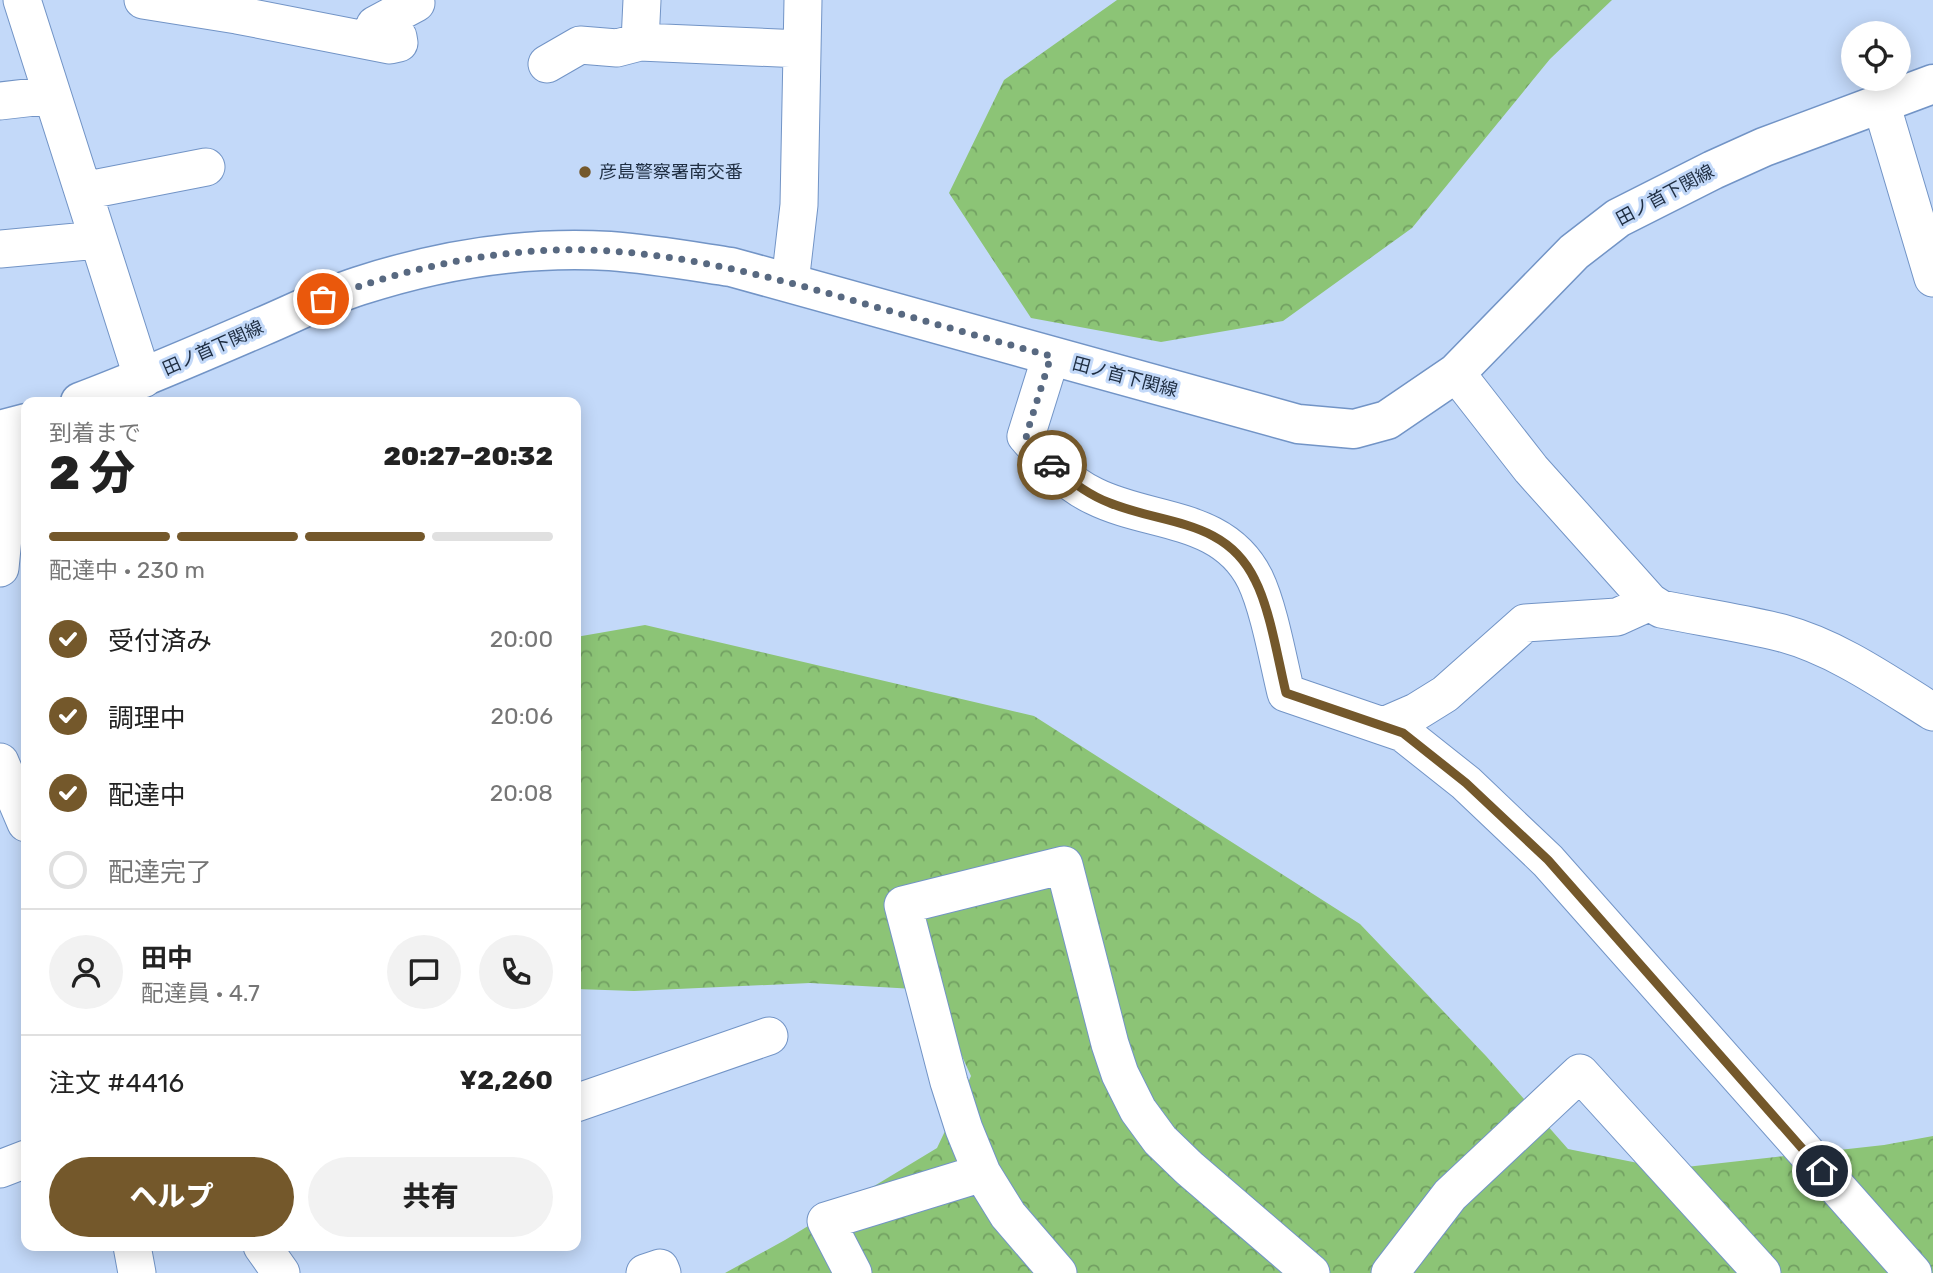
<!DOCTYPE html>
<html lang="ja">
<meta charset="utf-8">
<style>
body{margin:0;font-family:Rubik,"Noto Sans JP",sans-serif;background:#f2f2f2;color:#222;height:100vh;display:flex;flex-direction:column;font-size:26px;white-space:nowrap}
*{box-sizing:border-box;margin:0}
p{font-size:23px;color:#767676}
.icon{flex:none;width:38px;height:38px;fill:none;stroke:currentColor;stroke-width:2;stroke-linecap:round;stroke-linejoin:round}
.map{position:relative;flex:1;overflow:hidden}
.sheet{position:absolute;left:21px;top:397px;width:560px;height:854px;display:flex;flex-direction:column;background:#fff;border-radius:14px;box-shadow:0 4px 18px #0003}
.sheet>*{flex:none}
.fabs{position:absolute;left:1841px;top:21px;display:grid;gap:14px}
.fabs a{display:grid;place-items:center;width:70px;height:70px;border-radius:50%;background:#fff;box-shadow:0 4px 18px #0003;font-size:35px}
.pin{position:absolute;display:grid;place-items:center;width:60px;height:60px;color:#fff;margin:-30px;border:4px solid #fff;border-radius:50%;box-shadow:0 2px 7px #0007}
.courier{position:absolute;display:grid;place-items:center;width:70px;height:70px;margin:-35px;border:5px solid #74582b;border-radius:50%;background:#fff;color:#222;box-shadow:0 2px 9px #0007}
.head em{font-style:normal;font-weight:800}
.head div{display:flex;flex-direction:column-reverse}
.head{display:flex;align-items:center;justify-content:space-between;height:119px;padding:0 28px}
h1{font-size:46px;font-weight:800;line-height:52px}
.bar{display:grid;grid-template-columns:repeat(4,1fr);gap:10px 7px;align-content:center;height:84px;padding:0 28px}
.bar i{height:9px;border-radius:5px;background:#e0e0e0}
.bar .selected{background:#74582b}
.bar p{grid-column:span 4}
.line{display:flex;align-items:center;gap:18px;padding:0 28px;border-top:2px solid #e0e0e0}
.line div{flex:1}
.round{display:grid;place-items:center;flex:none;width:74px;height:74px;border-radius:37px;background:#f2f2f2}
ol{padding:0 28px;list-style:none}
li{display:flex;align-items:center;gap:21px;height:77px}
li p{margin-inline-start:auto}
li .icon{padding:7px;border-radius:50%;background:#74582b;color:#fff;stroke-width:4}
li:last-child{color:#767676}
li i{width:38px;height:38px;border:4px solid #e0e0e0;border-radius:50%}
.primary-button{display:flex;gap:14px;margin-top:auto;padding:14px 28px}
.primary-button a{flex:1;height:80px;border-radius:42px;background:#74582b;color:#fff;font-size:28px;font-weight:800;line-height:80px;text-align:center}
.primary-button a+a{background:#f2f2f2;color:#222}
.map>svg:first-child{display:block}
.forest{fill:url(#forest-crowns)}
.lines{fill:none;stroke-linecap:round;stroke-linejoin:round}
.minor-casing{stroke:#7294c6;stroke-width:39}
.major-casing{stroke:#7294c6;stroke-width:41}
.minor{stroke:#fff;stroke-width:37}
.major{stroke:#fff;stroke-width:38}
.done{stroke:#586981;stroke-width:7;stroke-dasharray:0 12.6}
.route{stroke:#74582b;stroke-width:9}
.poi-dot{fill:#74582b;stroke:#c3d9f9;stroke-width:2.5}
.labels{text-anchor:middle;dominant-baseline:central;stroke-width:6;stroke-linejoin:round;paint-order:stroke}
.poi-label{font-size:18px;fill:#1e2d41;stroke:#c3d9f9;text-anchor:start}
.street-label{font-size:18px;fill:#1e2d41;stroke:#c3d9f9}
</style>
<div class="map">
<svg width="1933" height="1273" viewBox="0 0 1933 1273">
<defs>
<pattern id="forest-crowns" width="20" height="18" patternUnits="userSpaceOnUse" patternTransform="scale(1.75)"><rect width="20" height="18" fill="#8cc476"/><path d="M2 6a3 3 0 1 1 6 0M12 15a3 3 0 1 1 6 0" fill="none" stroke="#72a062"/></pattern>
</defs>
<rect width="100%" height="100%" fill="#c3d9f9"/>
<path class="forest" d="M1117,0H1612L1550,59L1412,228L1283,321L1161,342L1031,318L949,193L1004,80Z
M645,625L1034,716L1360,924L1486,1056L1568,1149L1668,1169L1884,1145L1933,1136V1273H725L785,1240L937,1148L971,1076L932,990L810,983L634,991L576,989V637Z"/>
<g class="lines">
<defs>
<path id="minor" d="M22,0L143,379
M143,0L237,15L390,45L399,43L398,37L375,25L416,3
M642,0L640,42L801,49
M547,64L580,45L617,48L640,42
M0,101L52,95
M1881,103L1933,278
M83,191L206,167
M0,249L98,240
M790,283L799,205L803,0
M1051,356L1026,436C1046,459 1066,483 1094,496C1150,524 1223,515 1255,579C1269,608 1278,660 1286,693L1403,733L1466,783L1548,861L1913,1273
M1456,373L1531,469L1650,602L1661,609C1701,617 1742,623 1782,633C1837,648 1885,682 1933,712
M0,568L14,427
M1386,725L1416,712L1445,694L1525,623L1617,617L1650,602
M0,762L26,823
M576,1103L769,1036
M0,1169L26,1159
M132,1246L137,1273
M262,1246L281,1273
M645,1273L660,1268L662,1273
M853,1273L826,1221L982,1173
M1058,1273L1008,1215L982,1173L964,1129L949,1082L903,905L1064,865L1110,1044L1120,1074L1138,1110L1160,1140L1189,1168L1311,1273
M1390,1273L1450,1195L1580,1073L1762,1273"/>
<path id="major" d="M80,402C141,379 201,353 261,327C294,313 325,297 359,286C439,260 526,246 610,251C651,254 691,261 731,267L1298,424L1354,429L1387,420L1456,373L1574,252L1618,218L1713,170L1764,147L1933,84
M0,430L26,423"/>
</defs>
<use href="#minor" class="minor-casing"/>
<use href="#major" class="major-casing"/>
<use href="#minor" class="minor"/>
<use href="#major" class="major"/>
</g>
<g class="lines">
<path class="done" d="M323,299C398,271 476,253 555,250C660,247 762,274 862,303C925,321 988,339 1051,356L1026,436L1052,465"/>
<path class="route" d="M1052,465C1070,481 1088,495 1110,503C1164,525 1226,519 1255,580C1270,609 1278,660 1286,693L1403,733L1466,783L1548,860L1822,1171"/>
</g>
<circle class="poi-dot" cx="585" cy="172" r="7"/>
<g class="labels">
<g class="poi-label">
<text x="599" y="172">彦島警察署南交番</text>
</g>
<g class="street-label">
<text transform="translate(1665 195) rotate(-28)">田ノ首下関線</text>
<text transform="translate(213 348) rotate(-24)">田ノ首下関線</text>
<text transform="translate(1125 377) rotate(15)">田ノ首下関線</text>
</g>
</g>
</svg>
<div class="fabs">
<a><svg class="icon" aria-label="locate" viewBox="0 0 24 24"><circle cx="12" cy="12" r="6"/><path d="M12 2v4M12 18v4M2 12h4M18 12h4"/></svg></a>
</div>
<div class="pin" style="left:323px;top:299px;background:#ea580c"><svg class="icon" aria-label="bag" viewBox="0 0 24 24"><path d="M5 8h14l-1 12H6zM9 8a3 3 0 0 1 6 0"/></svg></div>
<div class="pin" style="left:1822px;top:1171px;background:#1f2937"><svg class="icon" aria-label="home" viewBox="0 0 24 24"><path d="M3 11l9-7 9 7M6 9v11h12V9"/></svg></div>
<div class="courier" style="left:1052px;top:465px"><svg class="icon" aria-label="car" viewBox="0 0 24 24"><path d="M5 17H2v-5l4-1 3-4h7l3 4 3 1v5h-3M9 17h6M6 11h13"/><circle cx="7" cy="17" r="2"/><circle cx="17" cy="17" r="2"/></svg></div>
<section class="sheet">
<div class="head"><div><h1>2 分</h1><p>到着まで</p></div><em>20:27–20:32</em></div>
<div class="bar"><i class="selected"></i><i class="selected"></i><i class="selected"></i><i></i><p>配達中 · 230 m</p></div>
<ol>
<li><svg class="icon" aria-label="check" viewBox="0 0 24 24"><path d="M5 12l5 5 9-10"/></svg>受付済み<p>20:00</p></li>
<li><svg class="icon" aria-label="check" viewBox="0 0 24 24"><path d="M5 12l5 5 9-10"/></svg>調理中<p>20:06</p></li>
<li><svg class="icon" aria-label="check" viewBox="0 0 24 24"><path d="M5 12l5 5 9-10"/></svg>配達中<p>20:08</p></li>
<li><i></i>配達完了</li>
</ol>
<div class="line" style="height:126px"><a class="round"><svg class="icon" aria-label="person" viewBox="0 0 24 24"><circle cx="12" cy="8" r="4"/><path d="M4 21q1-7 8-7t8 7"/></svg></a><div><b>田中</b><p>配達員 · 4.7</p></div><a class="round"><svg class="icon" aria-label="chat" viewBox="0 0 24 24"><path d="M4 5h16v11H9l-5 4z"/></svg></a><a class="round"><svg class="icon" aria-label="phone" viewBox="0 0 24 24"><path d="M5 4h4l2 5-3 2q2 4 5 5l2-3 5 2v4C11 20 4 13 5 4z"/></svg></a></div>
<div class="line" style="height:91px"><div>注文 #4416</div><b>¥2,260</b></div>
<div class="primary-button"><a>ヘルプ</a><a>共有</a></div>
</section>
</div>
